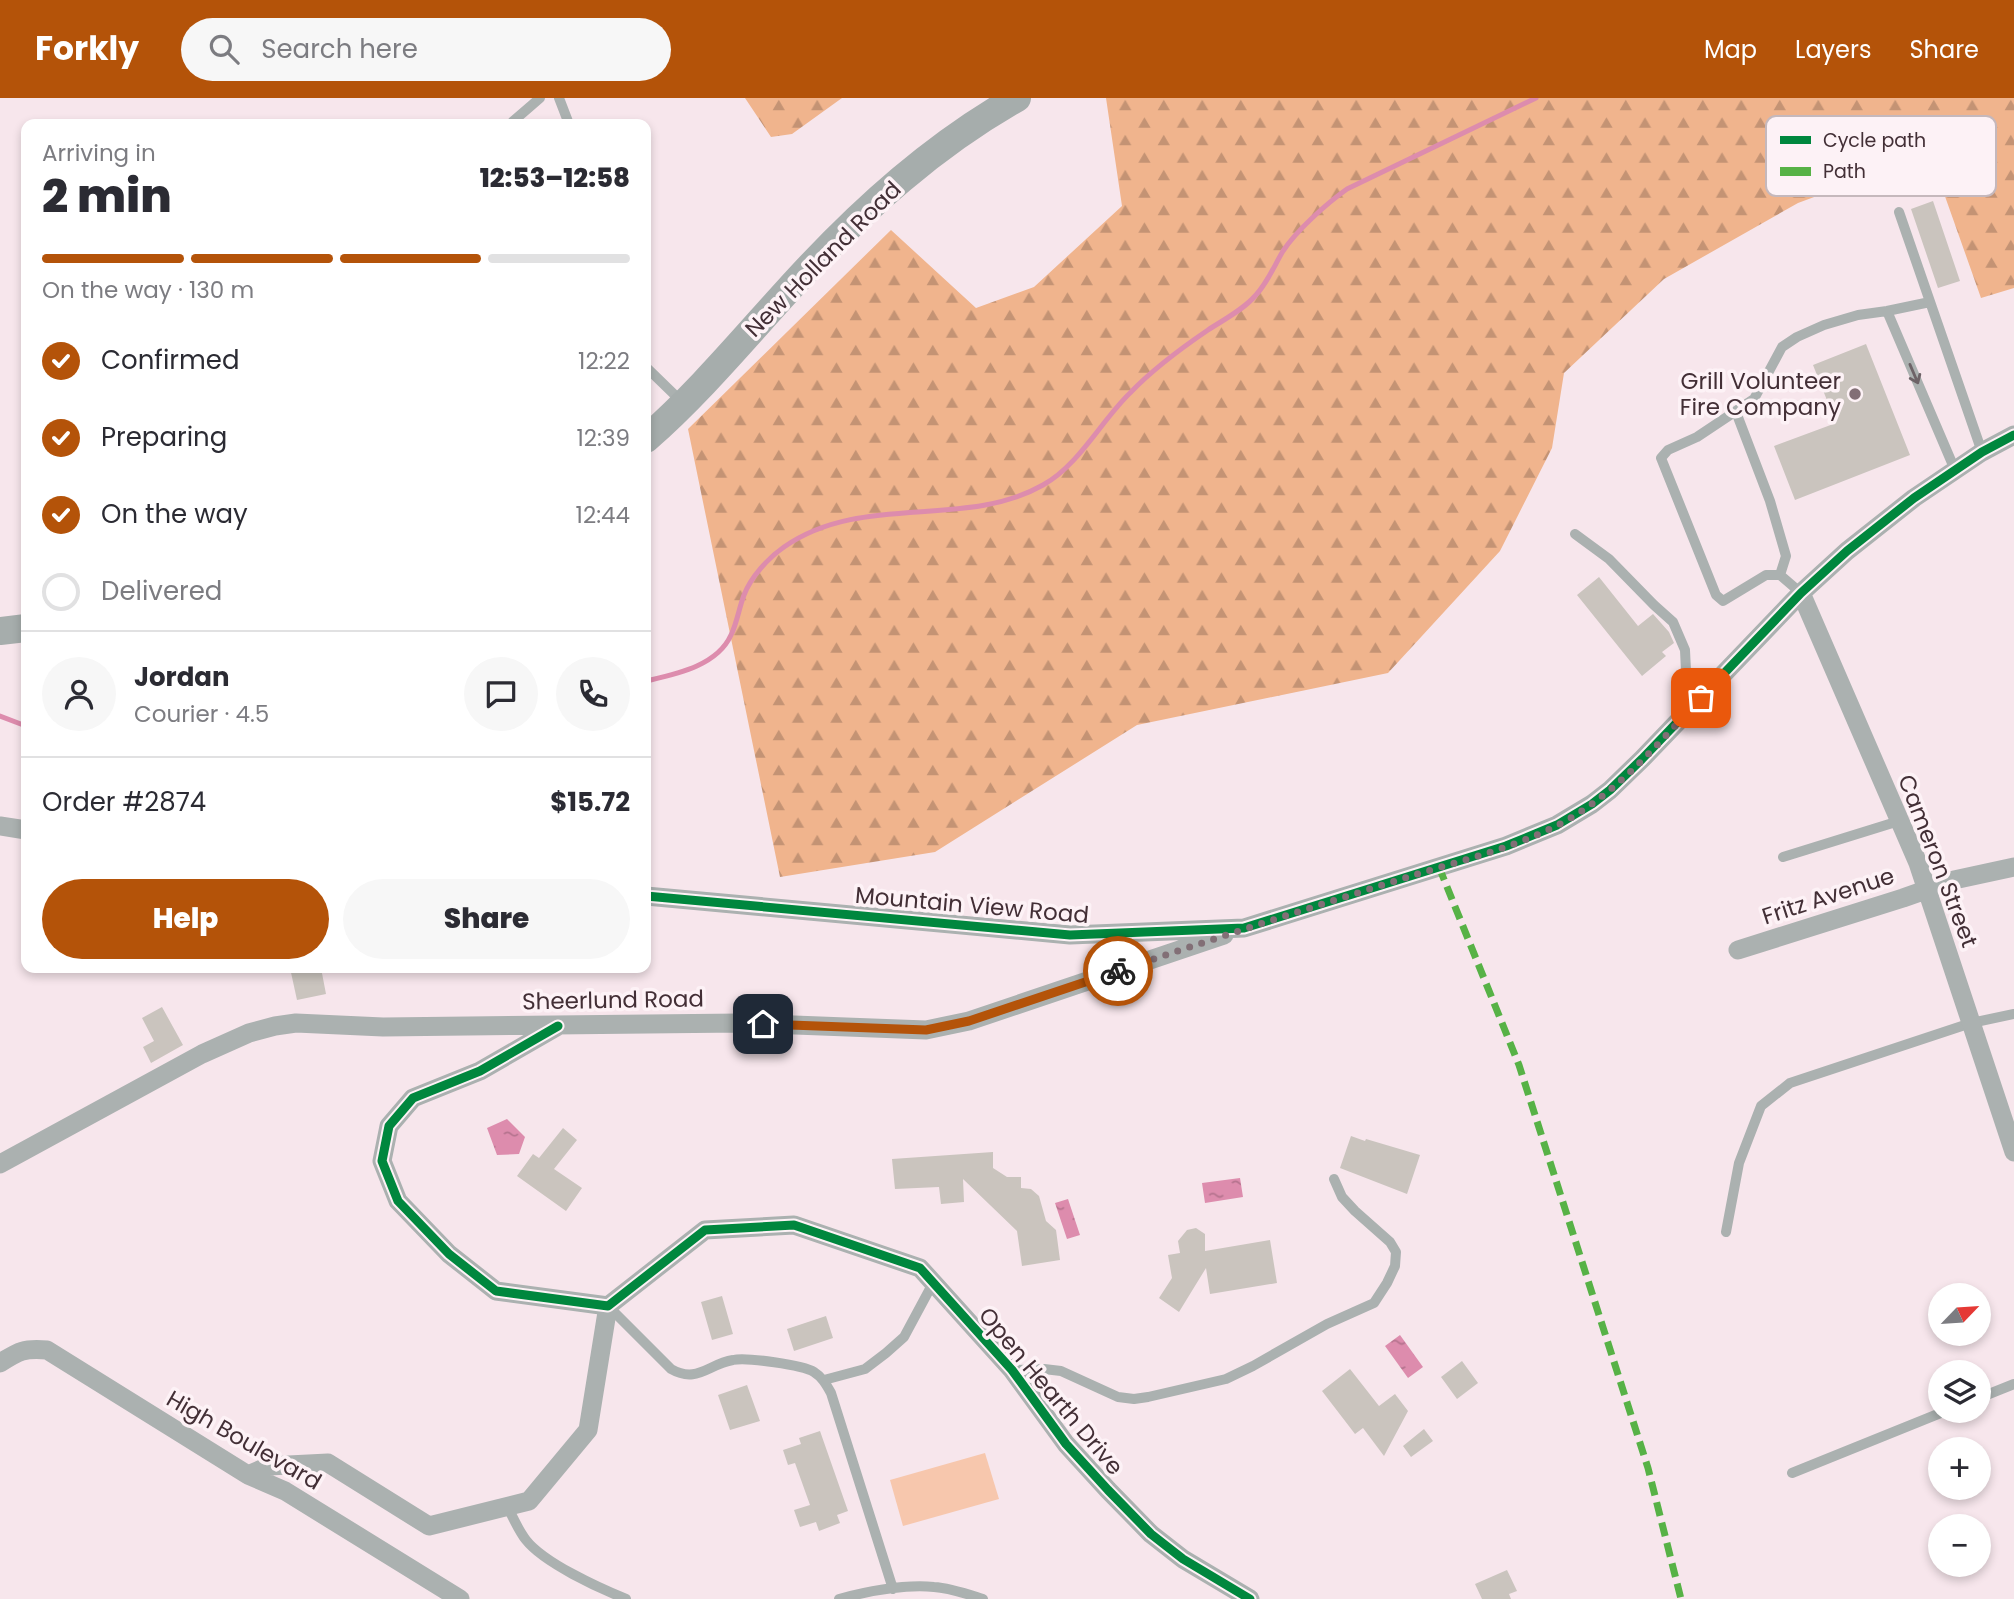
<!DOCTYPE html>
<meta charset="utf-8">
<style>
body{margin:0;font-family:Poppins,sans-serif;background:#f7f7f7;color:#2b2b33;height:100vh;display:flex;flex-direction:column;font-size:26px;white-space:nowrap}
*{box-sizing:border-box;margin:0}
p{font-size:23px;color:#7c7c81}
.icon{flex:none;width:38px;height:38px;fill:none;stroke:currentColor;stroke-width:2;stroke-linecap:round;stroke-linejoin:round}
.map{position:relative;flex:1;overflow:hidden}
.details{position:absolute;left:21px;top:21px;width:630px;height:854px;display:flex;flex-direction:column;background:#fff;border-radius:14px;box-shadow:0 4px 10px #0003}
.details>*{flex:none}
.needle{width:46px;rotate:65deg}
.buttons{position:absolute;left:1928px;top:1185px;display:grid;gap:14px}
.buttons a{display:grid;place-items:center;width:63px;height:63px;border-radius:50%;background:#fff;box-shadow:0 4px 10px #0003;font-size:35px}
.pin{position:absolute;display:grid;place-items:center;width:60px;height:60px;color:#fff;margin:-30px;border-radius:14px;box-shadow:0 4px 10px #0006}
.courier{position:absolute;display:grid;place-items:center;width:70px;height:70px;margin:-35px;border:5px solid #b45309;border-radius:50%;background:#fff;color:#222;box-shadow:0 2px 9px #0007}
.overview em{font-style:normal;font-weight:800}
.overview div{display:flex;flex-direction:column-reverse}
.overview{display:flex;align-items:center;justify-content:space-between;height:119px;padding:0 21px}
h1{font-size:46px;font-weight:800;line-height:52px}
.bar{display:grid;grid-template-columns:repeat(4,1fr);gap:10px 7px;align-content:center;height:84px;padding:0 21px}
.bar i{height:9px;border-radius:5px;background:#e1e1e2}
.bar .current{background:#b45309}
.bar p{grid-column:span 4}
.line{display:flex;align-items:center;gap:18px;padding:0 21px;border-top:2px solid #e1e1e2}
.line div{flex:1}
.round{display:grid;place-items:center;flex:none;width:74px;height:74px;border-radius:37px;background:#f7f7f7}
ol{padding:0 21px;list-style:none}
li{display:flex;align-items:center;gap:21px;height:77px}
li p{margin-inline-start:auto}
li .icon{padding:7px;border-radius:50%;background:#b45309;color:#fff;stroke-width:4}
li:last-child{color:#7c7c81}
li i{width:38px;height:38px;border:4px solid #e1e1e2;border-radius:50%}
.button{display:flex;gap:14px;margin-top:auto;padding:14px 21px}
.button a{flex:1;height:80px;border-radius:42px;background:#b45309;color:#fff;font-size:28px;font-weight:800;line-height:80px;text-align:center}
.button a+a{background:#f7f7f7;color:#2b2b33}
header{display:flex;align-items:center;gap:42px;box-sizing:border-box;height:98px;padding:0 35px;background:#b45309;color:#fff}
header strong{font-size:33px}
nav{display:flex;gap:38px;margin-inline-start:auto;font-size:24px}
.search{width:490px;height:63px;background:#f7f7f7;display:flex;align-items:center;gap:18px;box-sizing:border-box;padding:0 24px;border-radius:38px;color:#7c7c81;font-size:26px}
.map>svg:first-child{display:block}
.forest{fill:url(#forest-firs)}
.pitch{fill:#f7c7ad}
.water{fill:url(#water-ripples)}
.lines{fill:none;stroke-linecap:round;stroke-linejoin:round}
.stream{stroke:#dd8cad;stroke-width:5}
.building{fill:#cac4be}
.service{stroke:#abb1b0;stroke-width:10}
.minor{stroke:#abb1b0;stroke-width:19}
.secondary{stroke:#a6adac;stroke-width:28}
.quiet{stroke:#57b246;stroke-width:7;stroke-dasharray:14 7;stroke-linecap:butt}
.cycleway-casing{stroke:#fdf2f6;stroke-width:13}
.cycleway{stroke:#00873e;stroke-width:9}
.oneway{stroke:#6d6367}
.done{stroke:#826f76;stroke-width:7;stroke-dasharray:0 12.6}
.route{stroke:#b45309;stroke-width:9}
.poi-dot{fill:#826f76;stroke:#fdf2f6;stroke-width:2.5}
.labels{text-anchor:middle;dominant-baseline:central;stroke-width:7;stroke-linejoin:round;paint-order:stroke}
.street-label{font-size:23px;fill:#432f36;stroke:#fdf2f6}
.poi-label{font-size:23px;fill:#432f36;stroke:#fdf2f6;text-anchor:end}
.key{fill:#fdf2f6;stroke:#c5b8bc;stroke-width:2}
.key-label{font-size:19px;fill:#432f36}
</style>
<header>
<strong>Forkly</strong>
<div class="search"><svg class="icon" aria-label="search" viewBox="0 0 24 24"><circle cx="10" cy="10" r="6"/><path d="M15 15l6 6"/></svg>Search here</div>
<nav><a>Map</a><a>Layers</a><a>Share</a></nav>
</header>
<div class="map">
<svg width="2014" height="1501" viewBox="0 0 2014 1501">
<defs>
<pattern id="forest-firs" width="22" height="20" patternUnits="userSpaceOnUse" patternTransform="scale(1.75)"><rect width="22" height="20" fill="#f0b48d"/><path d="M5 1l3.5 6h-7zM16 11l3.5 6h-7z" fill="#c49374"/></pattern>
<pattern id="water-ripples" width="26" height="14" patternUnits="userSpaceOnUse" patternTransform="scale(1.75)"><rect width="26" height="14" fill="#dd8cad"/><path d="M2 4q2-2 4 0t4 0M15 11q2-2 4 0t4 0" fill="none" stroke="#b5738e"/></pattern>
</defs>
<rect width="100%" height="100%" fill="#f7e6ec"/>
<path class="forest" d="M745,0H842L792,36L771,39Z
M1106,0H2014V190L1981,200L1930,56L1798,105L1664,181L1564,275L1552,350L1500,453L1388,575L1137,627L935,754L780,779L688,331L891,132L976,210L1034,189L1122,108Z"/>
<path class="pitch" d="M985,1355L999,1401L903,1428L890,1382Z"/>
<path class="water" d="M507,1021L525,1039L519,1056L497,1057L487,1030Z
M1240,1080L1243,1099L1205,1105L1202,1085Z
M1068,1101L1080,1137L1067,1141L1055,1105Z
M1400,1237L1423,1269L1408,1280L1385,1248Z"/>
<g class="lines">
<path class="stream" d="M646,583C676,576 717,568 731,537C737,525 739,510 744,497C751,479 768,460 784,449C863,394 964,432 1043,387C1079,367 1101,323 1130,295C1153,271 1180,251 1208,232C1223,222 1243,212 1255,198C1267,186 1274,168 1283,153C1297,132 1326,106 1347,91L1536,0
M0,618L26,628"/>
</g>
<path class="building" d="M1933,103L1960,183L1938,190L1911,111Z
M1866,246L1910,357L1795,402L1774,348L1836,325L1813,267Z
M1599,479L1638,528L1653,516L1669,534L1674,545L1662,554L1666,558L1642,578L1577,497Z
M290,870H321L326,896L297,902Z
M162,909L183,947L151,965L143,949L154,943L142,920Z
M563,1030L577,1042L554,1071L582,1090L566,1113L517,1078L533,1056L539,1060Z
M1351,1038L1365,1043L1366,1041L1420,1057L1407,1096L1340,1070Z
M993,1054V1070L1007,1079H1021V1090L1031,1091L1039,1098L1046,1123L1056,1132L1060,1162L1022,1168L1017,1133L963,1081L964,1104L941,1106L939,1089L895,1091L892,1061Z
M1196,1130L1205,1136V1153L1270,1142L1277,1185L1210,1196L1206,1170L1179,1214L1159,1200L1172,1180L1168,1157L1180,1155L1178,1143L1187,1132Z
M722,1198L733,1236L712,1242L701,1204Z
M826,1218L833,1240L794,1253L787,1231Z
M1462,1263L1478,1285L1457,1301L1441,1279Z
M1350,1271L1379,1308L1395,1296L1408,1313L1384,1358L1363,1330L1355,1336L1322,1293Z
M747,1287L760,1323L730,1332L718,1297Z
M1424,1331L1433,1343L1411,1359L1403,1348Z
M820,1333L848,1413L837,1417L840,1425L819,1433L816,1424L800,1429L794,1412L810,1407L795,1365L788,1367L783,1352L801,1346L799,1340Z
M1507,1472L1517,1493L1509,1496L1511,1501H1482L1475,1486Z"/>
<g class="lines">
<path class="service" d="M559,0L569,26
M510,26L540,0
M1899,114L1982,354
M1887,213L1955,372
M646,269L683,305
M1736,314L1770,403L1786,458L1780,477
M1575,436L1609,461L1654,507L1673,524L1685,552L1686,573L1701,600
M1801,495L1780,477H1766L1723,503L1716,497L1661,360L1668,352L1697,339L1754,301L1782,249L1797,239L1824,227L1858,217L1887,213L1930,204
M1783,759L1899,723
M1726,1134L1739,1065L1761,1008L1790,985L1971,925L2014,916
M608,1208L671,1271C697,1286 708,1266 733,1262C746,1259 803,1267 814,1274C822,1279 826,1286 831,1295L893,1491
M1013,1272L1044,1271L1061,1273L1118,1299L1134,1301L1148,1299L1226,1281L1253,1268L1327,1226L1374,1205L1387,1185L1395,1168L1396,1154L1390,1144L1355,1113L1342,1099L1334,1081
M824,1282L865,1271L886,1255L904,1239L933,1185
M1979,1300L2014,1286
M1792,1375L1948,1312
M507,1408C513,1419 518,1432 526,1442C544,1465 599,1490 626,1501
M839,1501C869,1493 902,1486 934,1489C950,1490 967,1496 983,1501"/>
<path class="minor" d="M1801,495L1918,765L2014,1054
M0,728L26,732
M646,798L1070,837L1244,830L1506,748L1557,727L1592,706L1610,692L1642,661L1801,495L1847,453L1914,400L1982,354L2014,337
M1738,852L1903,800L1954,782L2014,769
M558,928L480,973L413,1000L389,1028L382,1063L398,1103L449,1156L496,1193L608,1208L705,1132L794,1127L920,1170L1012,1272L1066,1346L1108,1392L1151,1436L1183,1461L1250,1501
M0,1066L202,956L249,935L275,928L296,925L383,929L740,925L926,932L969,923L1224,837
M0,1265C19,1253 24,1250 47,1252L248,1377L285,1393L460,1501
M248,1377L269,1368L328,1365L429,1428L529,1403L588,1332L608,1208"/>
<path class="secondary" d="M646,341C702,292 749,234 800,179C864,110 934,47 1017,0
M0,533L26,530"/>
<path class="quiet" d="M1439,769L1519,967L1648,1370L1681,1501"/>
<defs>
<path id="cycleway" d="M646,798L1070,837L1244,830L1506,748L1557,727L1592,706L1610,692L1642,661L1801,495L1847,453L1914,400L1982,354L2014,337
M558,928L480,973L413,1000L389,1028L382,1063L398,1103L449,1156L496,1193L608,1208L705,1132L794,1127L920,1170L1012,1272L1066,1346L1108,1392L1151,1436L1183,1461L1250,1501"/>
</defs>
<use href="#cycleway" class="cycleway-casing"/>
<use href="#cycleway" class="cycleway"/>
</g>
<defs><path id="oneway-shaft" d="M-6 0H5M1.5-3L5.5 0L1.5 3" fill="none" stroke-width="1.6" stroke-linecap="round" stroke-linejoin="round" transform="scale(1.75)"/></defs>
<use class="oneway" href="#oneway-shaft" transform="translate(1914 276) rotate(67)"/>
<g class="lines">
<path class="done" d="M1118,873C1213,841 1309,810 1405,780C1461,762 1523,749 1574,718C1623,688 1662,641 1701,600"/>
<path class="route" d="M763,926L926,932L969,923L1118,873"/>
</g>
<circle class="poi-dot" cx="1855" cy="296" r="7"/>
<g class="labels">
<g class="street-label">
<text transform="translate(823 161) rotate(-45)">New Holland Road</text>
<text transform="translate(1938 763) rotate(69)">Cameron Street</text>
<text transform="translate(1828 798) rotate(-18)">Fritz Avenue</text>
<text transform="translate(972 807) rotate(5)">Mountain View Road</text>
<text transform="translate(613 902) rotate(-1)">Sheerlund Road</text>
<text transform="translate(1051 1293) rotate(50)">Open Hearth Drive</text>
<text transform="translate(244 1342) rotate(30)">High Boulevard</text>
</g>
<g class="poi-label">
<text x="1841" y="283">Grill Volunteer<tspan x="1841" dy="26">Fire Company</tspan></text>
</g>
</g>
<rect x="1766" y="18" width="230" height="80" rx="10" class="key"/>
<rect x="1780" y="38" width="31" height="8" fill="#00873e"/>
<rect x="1780" y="69" width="31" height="9" fill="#57b246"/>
<g class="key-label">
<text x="1823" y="49">Cycle path</text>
<text x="1823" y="80">Path</text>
</g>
</svg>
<div class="buttons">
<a><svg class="needle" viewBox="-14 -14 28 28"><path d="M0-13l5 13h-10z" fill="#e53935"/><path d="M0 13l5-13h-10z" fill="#7c7c81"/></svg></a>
<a><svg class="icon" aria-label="layers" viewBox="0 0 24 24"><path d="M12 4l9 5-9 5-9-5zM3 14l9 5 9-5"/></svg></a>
<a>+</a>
<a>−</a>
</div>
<div class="pin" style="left:1701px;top:600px;background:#ea580c"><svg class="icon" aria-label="bag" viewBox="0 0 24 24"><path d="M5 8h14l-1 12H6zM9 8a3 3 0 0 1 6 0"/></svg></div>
<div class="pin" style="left:763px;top:926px;background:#1f2937"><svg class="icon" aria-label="home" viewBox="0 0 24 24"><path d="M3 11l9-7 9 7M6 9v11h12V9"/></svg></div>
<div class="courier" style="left:1118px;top:873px"><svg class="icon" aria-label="bike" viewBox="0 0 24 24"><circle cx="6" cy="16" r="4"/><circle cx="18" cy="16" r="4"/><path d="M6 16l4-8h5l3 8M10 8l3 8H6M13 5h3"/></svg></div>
<section class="details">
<div class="overview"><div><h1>2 min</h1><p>Arriving in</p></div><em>12:53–12:58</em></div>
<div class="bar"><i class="current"></i><i class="current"></i><i class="current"></i><i></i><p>On the way · 130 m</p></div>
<ol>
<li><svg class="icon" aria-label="check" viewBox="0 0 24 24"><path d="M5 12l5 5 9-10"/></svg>Confirmed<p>12:22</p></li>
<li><svg class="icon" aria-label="check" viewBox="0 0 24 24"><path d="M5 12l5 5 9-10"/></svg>Preparing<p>12:39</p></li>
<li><svg class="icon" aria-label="check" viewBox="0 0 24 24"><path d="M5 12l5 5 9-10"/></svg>On the way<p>12:44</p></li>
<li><i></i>Delivered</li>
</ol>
<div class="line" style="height:126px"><a class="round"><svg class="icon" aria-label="person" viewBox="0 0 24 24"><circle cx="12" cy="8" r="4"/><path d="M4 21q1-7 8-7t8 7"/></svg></a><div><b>Jordan</b><p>Courier · 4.5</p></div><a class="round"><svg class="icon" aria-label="chat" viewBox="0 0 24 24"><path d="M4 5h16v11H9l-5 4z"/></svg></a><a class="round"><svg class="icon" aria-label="phone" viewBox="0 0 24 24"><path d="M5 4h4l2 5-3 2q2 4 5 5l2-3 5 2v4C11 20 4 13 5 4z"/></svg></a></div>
<div class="line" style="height:91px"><div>Order #2874</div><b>$15.72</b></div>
<div class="button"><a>Help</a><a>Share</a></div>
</section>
</div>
